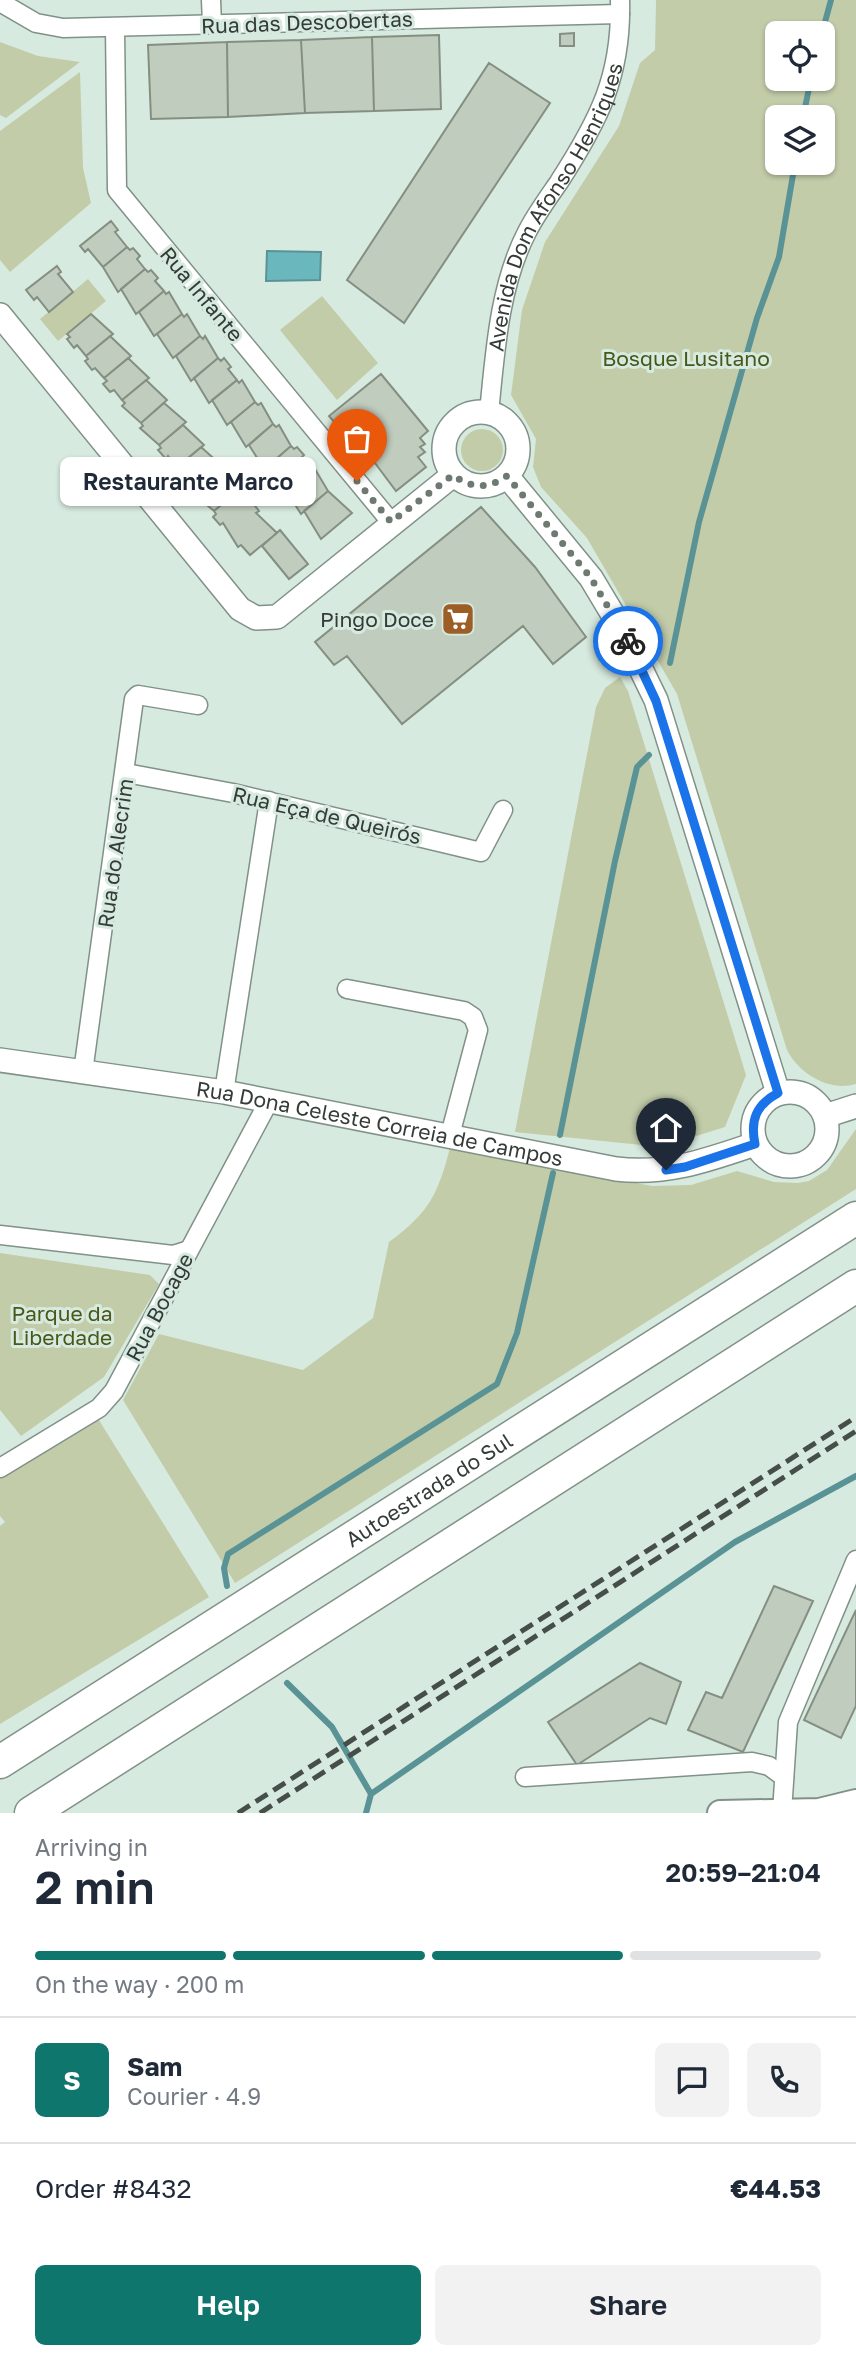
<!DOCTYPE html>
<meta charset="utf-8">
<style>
body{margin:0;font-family:"Golos Text",sans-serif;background:#f2f2f3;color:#1f2937;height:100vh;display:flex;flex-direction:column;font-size:26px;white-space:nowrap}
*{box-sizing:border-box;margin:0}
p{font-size:23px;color:#747a83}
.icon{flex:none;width:38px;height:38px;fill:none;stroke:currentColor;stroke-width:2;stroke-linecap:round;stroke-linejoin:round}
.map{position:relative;height:1813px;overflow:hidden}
.panel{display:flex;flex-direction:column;background:#fff;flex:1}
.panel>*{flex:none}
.fabs{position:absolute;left:765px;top:21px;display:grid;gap:14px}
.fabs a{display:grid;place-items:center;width:70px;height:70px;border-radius:10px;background:#fff;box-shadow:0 2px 5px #0004;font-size:35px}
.pin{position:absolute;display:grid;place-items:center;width:60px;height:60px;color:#fff;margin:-72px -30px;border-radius:50% 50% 50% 0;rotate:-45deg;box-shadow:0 0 7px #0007}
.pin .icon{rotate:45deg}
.courier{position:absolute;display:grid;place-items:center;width:70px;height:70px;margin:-35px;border:5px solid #1a73e8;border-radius:50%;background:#fff;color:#222;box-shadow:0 2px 9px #0007}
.bubble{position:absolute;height:49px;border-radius:10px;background:#fff;box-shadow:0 2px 5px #0004;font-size:23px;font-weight:600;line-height:49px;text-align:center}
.head em{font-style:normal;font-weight:600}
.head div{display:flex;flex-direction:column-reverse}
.head{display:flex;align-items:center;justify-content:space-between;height:119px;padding:0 35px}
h1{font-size:46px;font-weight:600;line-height:52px}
.bar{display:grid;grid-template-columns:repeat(4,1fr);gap:10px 7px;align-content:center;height:84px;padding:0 35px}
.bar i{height:9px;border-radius:5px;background:#e0e1e3}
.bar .on{background:#0f766e}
.bar p{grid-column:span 4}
.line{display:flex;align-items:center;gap:18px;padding:0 35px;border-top:2px solid #e0e1e3}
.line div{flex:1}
.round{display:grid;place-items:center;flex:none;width:74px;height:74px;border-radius:10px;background:#f2f2f3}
.cta{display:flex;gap:14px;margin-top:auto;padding:14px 35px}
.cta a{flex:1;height:80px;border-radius:10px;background:#0f766e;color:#fff;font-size:28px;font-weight:600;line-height:80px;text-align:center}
.cta a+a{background:#f2f2f3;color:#1f2937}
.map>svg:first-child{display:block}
.green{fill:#c2cca9;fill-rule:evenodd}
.water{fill:#6ab8be;stroke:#5a9396;stroke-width:2}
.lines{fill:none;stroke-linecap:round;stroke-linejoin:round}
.stream{stroke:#5a9396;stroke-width:6}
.building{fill:#c0ccbe;stroke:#848f82;stroke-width:2}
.minor-casing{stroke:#809188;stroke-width:21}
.tertiary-casing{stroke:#809188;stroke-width:26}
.secondary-casing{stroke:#809188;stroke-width:28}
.motorway-casing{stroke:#809188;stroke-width:35}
.minor{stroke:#fff;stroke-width:18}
.tertiary{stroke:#fff;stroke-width:23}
.secondary{stroke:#fff;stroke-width:24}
.motorway{stroke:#fff;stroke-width:32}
.rail{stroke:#464e49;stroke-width:5;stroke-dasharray:14 7;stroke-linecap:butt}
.done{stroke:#6e7972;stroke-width:7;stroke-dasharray:0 12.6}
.route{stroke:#1a73e8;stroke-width:9}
.labels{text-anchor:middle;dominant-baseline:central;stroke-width:6;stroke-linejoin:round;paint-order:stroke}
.street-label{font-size:21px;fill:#353c38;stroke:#d7eadf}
.park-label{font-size:21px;fill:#495719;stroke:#d7eadf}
.poi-label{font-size:21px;fill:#353c38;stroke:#d7eadf;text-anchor:end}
</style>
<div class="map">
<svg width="856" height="1813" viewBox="0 0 856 1813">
<rect width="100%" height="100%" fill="#d7eadf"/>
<path class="green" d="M656,0H856V1084C830,1092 799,1074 787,1050L677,694L587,538L541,487L533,467L536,439L511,395L522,310L545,242L619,126L640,63L655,50ZM777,33H822V79H777ZM777,117H822V163H777Z
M0,42L38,56L80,62L6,118L0,115Z
M80,72L83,168L91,203L10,272L0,260V131Z
M88,279L106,301L58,341L40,319Z
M322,296L378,363L337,400L280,330Z
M461 450a21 21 0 1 1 42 0a21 21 0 1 1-42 0Z
M620,677L628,691L746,1075L725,1127L661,1147L515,1132L596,707L605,688Z
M856,1129V1189L235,1583L123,1400L159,1334L303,1370L373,1318L389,1242C429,1213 438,1194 450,1148L652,1186L691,1185L737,1171L774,1182L798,1183L809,1181L827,1170Z
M0,1253L150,1275L159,1284L104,1377L21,1436L0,1410Z
M97,1417L209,1597L0,1724V1526L5,1522L0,1516V1476Z"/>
<path class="water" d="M267,251L321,252L320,280L266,281Z"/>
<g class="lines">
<path class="stream" d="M822,33L831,0
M803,117L811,79
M670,663L699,522L757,318L779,257L795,163
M560,1135L615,861L637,767L649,755
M227,1586L224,1568L228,1554L497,1384L517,1333L553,1173
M287,1683L332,1727L371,1794
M366,1813L371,1794L735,1542L856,1476"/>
</g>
<path class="building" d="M574,33V46H560V34Z
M439,35L441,109L374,111L372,37Z
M372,37L374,111L305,113L301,40Z
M301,40L305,113L228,117L227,42Z
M227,42L228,117L151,119L148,45Z
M489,63L550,103L404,323L347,280Z
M111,221L118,230L115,232L127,247L103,267L88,249L85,252L80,246Z
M127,247L130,250L133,248L140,256L137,259L145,269L118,292L103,267Z
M57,266L61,272L58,274L73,292L49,312L37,297L34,300L26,290Z
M145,269L148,272L151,270L158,278L155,281L164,291L136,314L121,289Z
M164,291L166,294L169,292L182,314L154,336L139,312Z
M91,314L113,334L86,356L77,345L74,348L67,339L70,337L67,334Z
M182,314L184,317L187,314L200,336L173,358L157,334Z
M110,336L131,356L104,378L95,368L92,370L85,361L88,359L86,356Z
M200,336L203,339L205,336L218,358L191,381L176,356Z
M128,358L149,378L122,400L114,390L110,392L103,384L107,381L104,378Z
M218,358L221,361L224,358L231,367L228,369L237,380L209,403L194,378Z
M381,374L428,431L420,438L425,444L420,447L425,452L418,457L426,467L396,491L369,455L366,458L329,416Z
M146,380L167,400L141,423L122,406L125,403L122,400Z
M237,380L239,383L242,380L255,402L227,425L212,400Z
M255,402L258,405L261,403L273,424L246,447L231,422Z
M164,403L186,422L159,445L140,428L143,426L141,423Z
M273,424L276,427L279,425L291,446L264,469L249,445Z
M183,425L204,445L177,467L168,456L166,459L158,450L161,448L159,445Z
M291,446L294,449L297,447L304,455L301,458L310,469L282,491L267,467Z
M201,447L222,466L195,489L187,478L184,481L177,472L180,470L177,467Z
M219,469L241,489L214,511L195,495L198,492L195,489Z
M310,469L312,472L315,469L328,491L301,514L285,489Z
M237,491L246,501L249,498L259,511L256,513L277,533L250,555L241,545L238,547L223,523L220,525L213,517L216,514L214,511Z
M328,491L352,513L321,539L304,511Z
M481,507L535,567L586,637L553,664L523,626L402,724L347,656L334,665L315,642Z
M280,530L308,564L289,579L262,546Z
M774,1586L813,1601L743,1752L688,1730L706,1692L722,1698Z
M856,1610V1706L841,1738L804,1720Z
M640,1663L681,1682L666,1724L650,1718L577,1765L548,1722Z"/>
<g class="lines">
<defs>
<g id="minor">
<path d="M211,0L212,24"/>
<path d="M0,2L36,23L63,28L620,14"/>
<path d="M115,28L117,190L391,522"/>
<path id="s1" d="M489,413C495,353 499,286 527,232C536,214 548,198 559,182C599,120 622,76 620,0"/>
<path d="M126,773L233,793L481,852L503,810"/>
<path d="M347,989L464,1011L473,1017L478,1030L450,1135"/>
<path d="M83,1072L134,699L138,695L198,705"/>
<path d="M224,1092L269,801"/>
<path d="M0,1235L173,1255L189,1250"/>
<path d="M0,1468L99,1408L114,1391L269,1101"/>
<path d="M525,1777L752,1762L769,1766L784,1777"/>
<path d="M782,1812L788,1722L856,1560"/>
</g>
<g id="tertiary">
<path d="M0,315L240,609L256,618L277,617L453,475"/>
<circle cx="481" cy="449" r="37"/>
<path d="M507,476L591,578L621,628L656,700L778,1093"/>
<path id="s2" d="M0,1060L224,1092L616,1169C667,1175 708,1160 755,1144"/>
<circle cx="790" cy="1129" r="37"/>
<path d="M825,1116L856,1106"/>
</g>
<path id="secondary" d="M720,1813L819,1811L856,1802"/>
<g id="motorway">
<path id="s3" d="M0,1762L856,1218"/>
<path d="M31,1813L856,1286"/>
</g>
</defs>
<use href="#minor" class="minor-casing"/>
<use href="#tertiary" class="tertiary-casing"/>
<use href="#secondary" class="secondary-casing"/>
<use href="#motorway" class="motorway-casing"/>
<use href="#minor" class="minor"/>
<use href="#tertiary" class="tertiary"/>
<use href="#secondary" class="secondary"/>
<use href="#motorway" class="motorway"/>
<path class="rail" d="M238,1813L856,1417
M260,1813L856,1431"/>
</g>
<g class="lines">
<path class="done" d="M357,481L391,522L453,475C472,489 488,489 507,476L591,578L628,641"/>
<path class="route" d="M628,641L656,701L778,1093C756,1105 750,1120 755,1144L685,1167L666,1170"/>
</g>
<defs>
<symbol id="supermarket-square" viewBox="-11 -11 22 22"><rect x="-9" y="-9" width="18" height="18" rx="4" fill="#9c5e24" stroke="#d7eadf"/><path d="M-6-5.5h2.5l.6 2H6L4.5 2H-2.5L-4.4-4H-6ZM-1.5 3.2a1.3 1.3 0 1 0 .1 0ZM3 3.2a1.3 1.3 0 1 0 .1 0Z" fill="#fff"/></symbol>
</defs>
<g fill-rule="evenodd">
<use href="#supermarket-square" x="439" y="600" width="38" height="38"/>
</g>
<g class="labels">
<g class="street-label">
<text transform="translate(307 22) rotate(-2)">Rua das Descobertas</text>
<text stroke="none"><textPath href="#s1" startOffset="220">Avenida Dom Afonso Henriques</textPath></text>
<text transform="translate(202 294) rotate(50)">Rua Infante</text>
<text transform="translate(327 815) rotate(13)">Rua Eça de Queirós</text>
<text transform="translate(115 853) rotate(-82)">Rua do Alecrim</text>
<text stroke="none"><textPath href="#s2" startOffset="385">Rua Dona Celeste Correia de Campos</textPath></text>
<text transform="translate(159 1307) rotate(-62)">Rua Bocage</text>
<text stroke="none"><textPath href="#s3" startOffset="508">Autoestrada do Sul</textPath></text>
</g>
<g class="park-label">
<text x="686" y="358">Bosque Lusitano</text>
<text x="62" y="1313">Parque da<tspan x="62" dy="24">Liberdade</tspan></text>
</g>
<g class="poi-label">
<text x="434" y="619">Pingo Doce</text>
</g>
</g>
</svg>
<div class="fabs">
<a><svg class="icon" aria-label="locate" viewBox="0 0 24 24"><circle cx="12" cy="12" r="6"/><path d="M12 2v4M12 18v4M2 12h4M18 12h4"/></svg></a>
<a><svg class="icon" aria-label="layers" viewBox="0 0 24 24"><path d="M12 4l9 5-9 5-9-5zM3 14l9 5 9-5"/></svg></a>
</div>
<div class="pin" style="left:357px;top:481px;background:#ea580c"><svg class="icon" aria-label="bag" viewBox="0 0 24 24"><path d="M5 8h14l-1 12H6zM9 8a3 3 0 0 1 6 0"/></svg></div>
<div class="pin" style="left:666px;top:1170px;background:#1f2937"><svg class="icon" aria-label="home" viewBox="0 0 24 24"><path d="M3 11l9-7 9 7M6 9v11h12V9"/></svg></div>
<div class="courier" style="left:628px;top:641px"><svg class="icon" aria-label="bike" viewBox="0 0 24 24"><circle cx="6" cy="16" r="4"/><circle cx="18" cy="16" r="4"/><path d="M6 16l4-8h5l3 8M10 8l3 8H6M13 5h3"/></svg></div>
<div class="bubble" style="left:60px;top:457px;width:256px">Restaurante Marco</div>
</div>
<section class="panel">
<div class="head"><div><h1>2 min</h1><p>Arriving in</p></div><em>20:59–21:04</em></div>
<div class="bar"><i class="on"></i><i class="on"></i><i class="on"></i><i></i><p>On the way · 200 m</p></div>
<div class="line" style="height:126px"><b class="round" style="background:#0f766e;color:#fff">S</b><div><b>Sam</b><p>Courier · 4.9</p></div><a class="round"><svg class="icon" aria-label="chat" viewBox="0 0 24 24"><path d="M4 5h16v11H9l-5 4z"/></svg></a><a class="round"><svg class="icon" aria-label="phone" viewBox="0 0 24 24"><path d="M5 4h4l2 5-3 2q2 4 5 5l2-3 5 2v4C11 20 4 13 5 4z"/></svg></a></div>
<div class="line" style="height:91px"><div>Order #8432</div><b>€44.53</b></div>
<div class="cta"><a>Help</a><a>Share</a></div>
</section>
